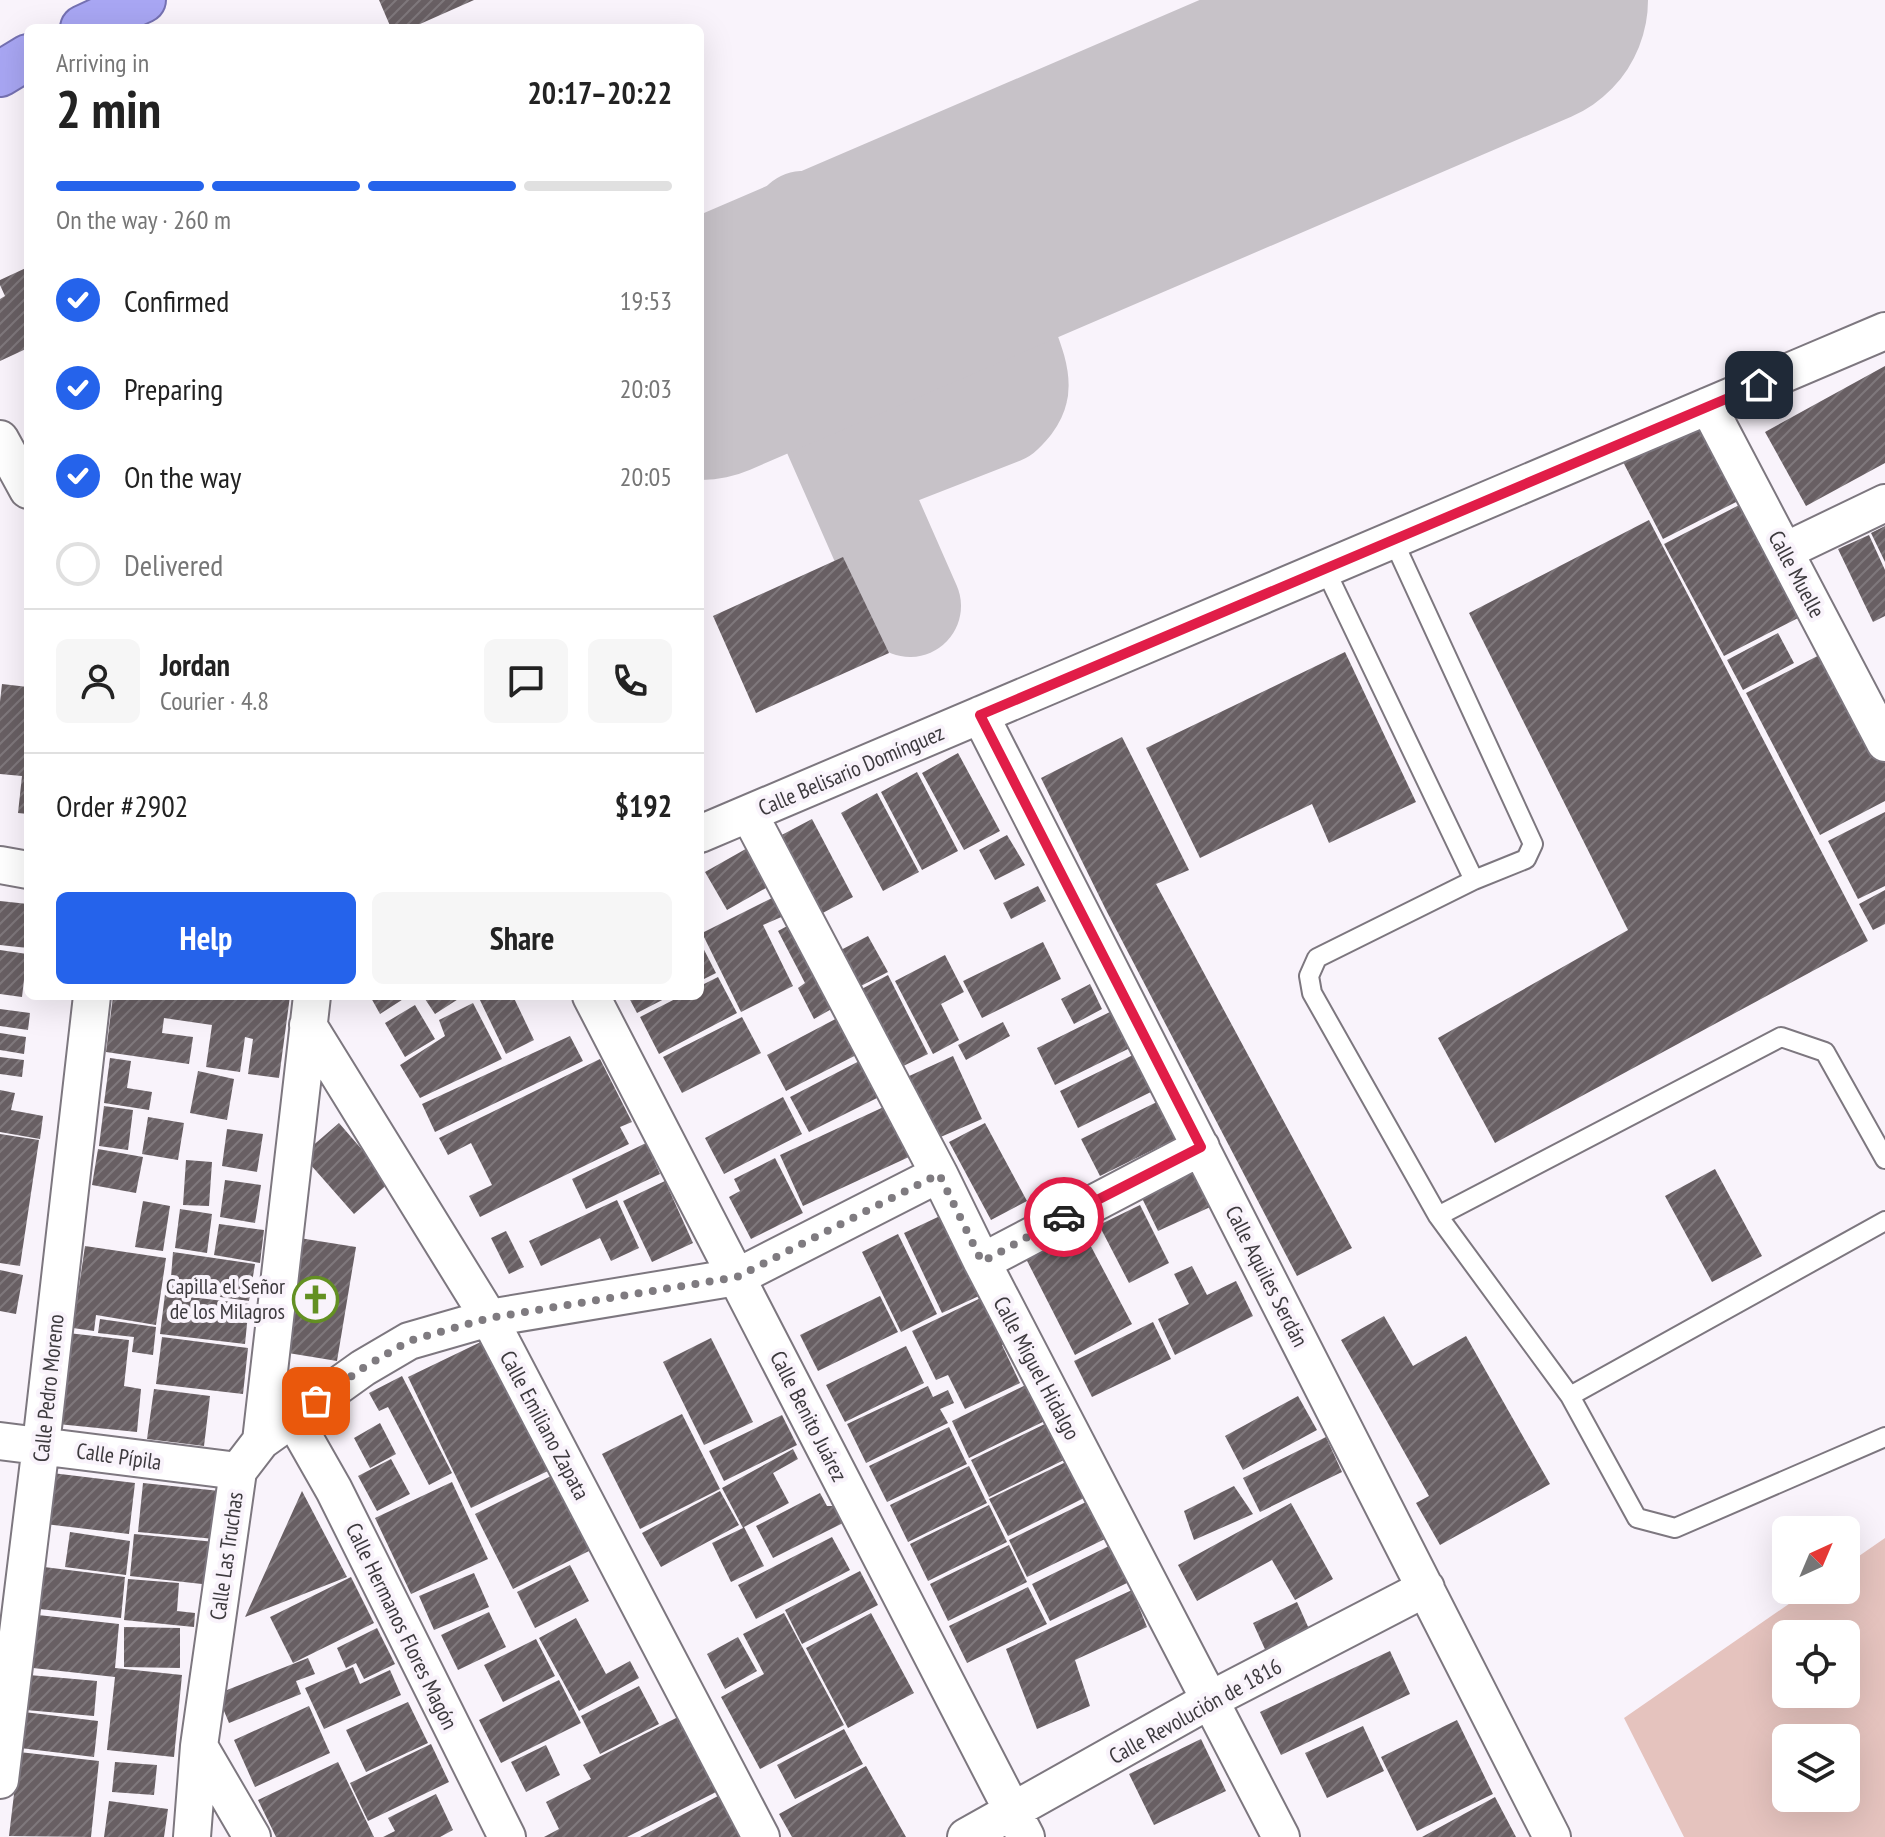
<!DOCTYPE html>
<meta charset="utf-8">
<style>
body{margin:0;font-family:"PT Sans Narrow",sans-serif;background:#f6f6f6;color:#222;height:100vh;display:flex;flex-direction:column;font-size:30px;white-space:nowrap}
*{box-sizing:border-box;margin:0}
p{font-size:26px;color:#767676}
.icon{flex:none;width:44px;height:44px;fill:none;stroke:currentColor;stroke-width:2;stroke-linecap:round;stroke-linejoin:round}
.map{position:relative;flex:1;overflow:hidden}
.sheet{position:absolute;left:24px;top:24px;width:680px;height:976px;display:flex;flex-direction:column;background:#fff;border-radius:12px;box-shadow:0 8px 32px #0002}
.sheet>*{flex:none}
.needle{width:52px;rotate:44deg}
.fabs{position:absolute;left:1772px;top:1516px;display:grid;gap:16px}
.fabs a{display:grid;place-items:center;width:88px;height:88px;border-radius:12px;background:#fff;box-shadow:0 8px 32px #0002;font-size:40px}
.pin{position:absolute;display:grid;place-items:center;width:68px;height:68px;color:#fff;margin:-34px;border-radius:16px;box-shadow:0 4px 12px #0006}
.courier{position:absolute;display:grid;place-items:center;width:80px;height:80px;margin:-40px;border:6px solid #e11d48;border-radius:50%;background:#fff;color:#222;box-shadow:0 2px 10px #0007}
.overview em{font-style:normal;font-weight:700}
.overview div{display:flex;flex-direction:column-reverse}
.overview{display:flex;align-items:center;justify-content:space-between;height:136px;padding:0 32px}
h1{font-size:52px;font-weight:700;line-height:60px}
.bar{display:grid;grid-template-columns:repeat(4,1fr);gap:12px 8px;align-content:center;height:96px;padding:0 32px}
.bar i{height:10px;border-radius:6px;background:#e0e0e0}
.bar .selected{background:#2563eb}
.bar p{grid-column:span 4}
.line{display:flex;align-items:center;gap:20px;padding:0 32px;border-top:2px solid #e0e0e0}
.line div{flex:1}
.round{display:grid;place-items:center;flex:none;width:84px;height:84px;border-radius:12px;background:#f6f6f6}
ol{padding:0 32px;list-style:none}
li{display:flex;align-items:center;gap:24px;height:88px}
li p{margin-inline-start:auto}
li .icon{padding:8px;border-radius:50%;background:#2563eb;color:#fff;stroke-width:4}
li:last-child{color:#767676}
li i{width:44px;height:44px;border:4px solid #e0e0e0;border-radius:50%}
.button{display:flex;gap:16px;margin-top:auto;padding:16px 32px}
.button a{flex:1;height:92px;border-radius:12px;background:#2563eb;color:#fff;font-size:32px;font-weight:700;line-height:92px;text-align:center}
.button a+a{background:#f6f6f6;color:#222}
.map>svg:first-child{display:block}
.garden{fill:#e5c3be;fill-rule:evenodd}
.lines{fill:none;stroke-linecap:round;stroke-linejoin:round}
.taxiway{stroke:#c7c2c8;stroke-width:102}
.runway{stroke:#c7c2c8;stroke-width:254}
.building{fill:url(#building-hatch)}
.service-casing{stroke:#7d777f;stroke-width:22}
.minor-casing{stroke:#7d777f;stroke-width:40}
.trunk-casing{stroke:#7571b2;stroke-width:48}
.service{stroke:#fff;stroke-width:18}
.minor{stroke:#fff;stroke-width:36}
.trunk{stroke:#a8a6f3;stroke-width:44}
.done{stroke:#7f7b80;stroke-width:8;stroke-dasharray:0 14.4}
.route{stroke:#e11d48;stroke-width:10}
.labels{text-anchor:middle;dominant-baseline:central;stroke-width:8;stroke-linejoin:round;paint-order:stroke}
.street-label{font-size:22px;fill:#3d3a3e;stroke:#f9f3fb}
.poi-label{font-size:22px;fill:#3d3a3e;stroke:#f9f3fb;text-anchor:end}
</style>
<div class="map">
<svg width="1885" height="1837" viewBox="0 0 1885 1837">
<defs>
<pattern id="building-hatch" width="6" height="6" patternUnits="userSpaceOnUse" patternTransform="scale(2)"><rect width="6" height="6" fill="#685f63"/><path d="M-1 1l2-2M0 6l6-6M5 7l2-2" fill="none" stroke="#7f787c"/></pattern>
</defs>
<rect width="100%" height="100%" fill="#f9f3fb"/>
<path class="garden" d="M1885,1538V1837H1684L1624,1718L1809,1590H1846V1565ZM1786,1634H1846V1694H1786ZM1786,1738H1846V1798H1786Z"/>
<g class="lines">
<path class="taxiway" d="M803,222C777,251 773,280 783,317L910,606
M845,458L864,464L879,461L1002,413C1008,407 1015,400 1017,391C1021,377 1007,347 1002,332"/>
<path class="runway" d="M700,353L1521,0"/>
</g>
<path class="building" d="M379,0H474L411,28H391Z
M28,267V348L0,361V299L5,296L0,285V280Z
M1885,366V463L1806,506L1765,432Z
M1701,419L1742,499L1663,539L1622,460Z
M1745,502L1804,615L1724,656L1664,544Z
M1649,520L1868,941L1495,1143L1438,1038L1628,930L1469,613Z
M1885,526V562L1871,533Z
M1869,535L1885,570V616L1873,622L1838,549Z
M843,557L889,653L756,713L713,616Z
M1778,633L1794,663L1743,690L1727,660Z
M1831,649L1885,753V801L1820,835L1746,693Z
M1345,652L1416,802L1329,843L1312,804L1200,858L1146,748Z
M2,684L28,687V814L18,813L22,776L0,774V702Z
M1122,737L1189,870L1156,884L1352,1248L1297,1276L1106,910L1041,778Z
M958,753L1000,831L964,850L922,773Z
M917,772L958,851L922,870L881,792Z
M877,793L919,872L883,891L841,813Z
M1885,812V886L1858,899L1828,841Z
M812,819L853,897L817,916L776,838Z
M1007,835L1025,865L995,880L979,850Z
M751,846L773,884L727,910L705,872Z
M1038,886L1046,901L1011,919L1003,903Z
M1885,890V924L1873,930L1859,904Z
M776,896L786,915L763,925L793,986L741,1012L702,933Z
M0,901L28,904V948L0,945Z
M791,924L835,1007L814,1019L798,988L805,983L778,931Z
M868,936L888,972L855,989L835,953Z
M700,942L716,973L700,981Z
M1043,942L1061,979L982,1018L963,981Z
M0,950L27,954L22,997L0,994Z
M945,955L964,992L941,1004L959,1040L933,1054L895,981Z
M888,975L928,1054L895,1070L856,992Z
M718,977L737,1013L659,1054L640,1017L681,996H700V986Z
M1090,984L1102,1009L1074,1024L1061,999Z
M113,996H290L279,1078L248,1074L253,1039L245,1037L240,1072L206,1067L212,1025L164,1018L162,1033L193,1037L189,1064L106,1052Z
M370,996H408L380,1014Z
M423,996H463L435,1014Z
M478,996H513L534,1040L506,1054Z
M628,996H670L637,1013Z
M473,1003L502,1059L420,1098L400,1065L445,1036L439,1020Z
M415,1005L435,1039L405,1057L385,1023Z
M0,1009L30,1013L28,1030L0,1026Z
M1116,1009L1134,1046L1055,1085L1037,1048Z
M845,1014L864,1051L786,1091L767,1055Z
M742,1017L761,1053L682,1093L663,1057Z
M1003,1022L1010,1036L966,1060L958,1045Z
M0,1033L26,1037L24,1054L0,1050Z
M570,1036L583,1061L435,1132L422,1104Z
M1139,1052L1157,1089L1078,1128L1060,1091Z
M869,1056L887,1093L809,1132L790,1097Z
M953,1056L982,1119L936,1139L907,1077Z
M0,1057L24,1060L22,1077L0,1074Z
M110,1058L131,1061L127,1088L152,1092L149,1110L104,1103Z
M600,1059L632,1122L620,1127L629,1144L480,1217L469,1196L492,1185L471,1143L448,1155L439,1138Z
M198,1071L234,1079L227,1120L190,1113Z
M0,1090L15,1093L11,1110L43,1116L40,1139L0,1132Z
M783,1097L802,1134L724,1174L705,1138Z
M1161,1100L1179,1137L1100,1176L1081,1139Z
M888,1105L911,1156L803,1206L780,1155Z
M104,1106L133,1110L128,1150L99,1146Z
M148,1117L184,1123L178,1160L142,1154Z
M339,1123L390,1182L354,1214L302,1155Z
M985,1123L1027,1201L991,1220L949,1142Z
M227,1129L263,1134L257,1172L222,1166Z
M0,1134L39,1140L20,1266L0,1263Z
M646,1143L660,1174L586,1209L572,1179Z
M98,1149L143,1157L136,1193L92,1185Z
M775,1158L803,1213L751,1239L729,1197L740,1191L734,1179Z
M186,1160L212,1162L209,1206L183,1205Z
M1202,1168L1219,1203L1158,1231L1141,1196Z
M1715,1169L1762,1256L1712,1282L1665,1196Z
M225,1180L261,1185L255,1223L220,1217Z
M665,1181L693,1243L652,1262L623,1201Z
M617,1200L639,1248L611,1261L600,1238L541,1266L529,1241Z
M143,1201L170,1206L163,1251L135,1247Z
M1140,1205L1169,1263L1129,1283L1099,1225Z
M180,1209L212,1214L207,1253L175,1248Z
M940,1216L979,1296L942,1313L904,1233Z
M1076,1218L1132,1324L1075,1355L1020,1247Z
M219,1224L264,1230L260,1263L214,1255Z
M506,1231L524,1267L509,1274L491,1238Z
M898,1234L937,1314L901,1332L862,1252Z
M293,1237L356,1247L337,1361L276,1351Z
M85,1246L166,1258L156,1325L96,1315L94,1331L73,1328Z
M173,1252L255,1264L249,1301L170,1290Z
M1192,1266L1207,1295L1236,1281L1253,1316L1175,1355L1158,1319L1189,1304L1174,1274Z
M0,1270L23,1275L16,1314L0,1311Z
M165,1294L249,1304L245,1344L160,1334Z
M989,1294L1012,1341L1002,1345L1020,1383L965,1409L948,1375L936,1380L912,1331Z
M880,1296L898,1332L818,1371L800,1335Z
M1384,1316L1413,1366L1466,1336L1550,1484L1440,1545L1416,1503L1429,1496L1341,1340Z
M100,1319L156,1327L153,1355L132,1352L134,1337L98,1333Z
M1153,1322L1171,1359L1092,1397L1074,1361Z
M68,1333L129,1340L124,1386L141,1389L137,1432L58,1424Z
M162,1337L248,1348L243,1394L156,1384Z
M489,1338L552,1469L471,1508L408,1377Z
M711,1338L753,1422L704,1445L663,1362Z
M906,1346L924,1383L845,1422L826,1385Z
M402,1376L452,1473L429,1485L388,1407L379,1411L369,1393Z
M1030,1383L1049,1419L969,1458L952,1421Z
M928,1386L933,1397L948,1390L954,1403L940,1409L948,1423L866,1463L847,1424Z
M154,1389L210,1396L204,1446L147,1439Z
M1298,1396L1317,1430L1243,1470L1225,1436Z
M682,1414L720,1489L640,1529L602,1454Z
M782,1415L797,1445L724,1481L709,1451Z
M1051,1421L1068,1458L989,1497L971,1460Z
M380,1423L396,1454L370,1468L354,1438Z
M949,1427L967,1464L887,1502L869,1466Z
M1326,1437L1342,1472L1260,1512L1243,1478Z
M793,1449L798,1459L773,1473L789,1503L744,1527L764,1566L731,1582L712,1543L743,1528L722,1488Z
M391,1459L410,1494L377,1511L358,1476Z
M1068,1461L1086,1497L1008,1536L989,1499Z
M969,1466L987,1503L908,1542L890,1505Z
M561,1471L599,1546L513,1589L475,1514Z
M52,1473L135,1483L129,1534L45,1524Z
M452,1482L488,1559L411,1594L375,1518Z
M143,1483L220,1491L215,1539L138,1532Z
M1234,1486L1253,1514L1194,1540L1184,1511Z
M302,1491L347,1577L245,1617Z
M720,1491L739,1525L661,1567L642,1533Z
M820,1493L827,1506H834L843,1523L773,1558L756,1526Z
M1088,1501L1107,1538L1027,1577L1009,1540Z
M1291,1503L1333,1579L1295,1600L1272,1560L1197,1601L1178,1565Z
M989,1505L1007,1542L928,1581L910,1544Z
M70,1532L130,1541L126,1575L65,1567Z
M134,1534L225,1543L220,1586L130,1576Z
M832,1537L850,1570L756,1619L738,1585Z
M1009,1545L1027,1582L948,1621L930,1584Z
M1111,1545L1129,1582L1050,1621L1032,1584Z
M570,1565L589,1601L535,1628L517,1592Z
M44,1567L125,1577L121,1618L39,1609Z
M860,1571L878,1605L802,1644L785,1610Z
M474,1573L489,1607L434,1630L419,1596Z
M351,1577L374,1623L293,1663L270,1617Z
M128,1579L179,1583L177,1611L195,1613L194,1627L124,1620Z
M1028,1587L1047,1624L967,1663L949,1626Z
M1132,1590L1147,1627L1075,1660L1090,1706L1037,1729L1006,1649Z
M1297,1602L1313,1638L1269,1658L1253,1623Z
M489,1612L506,1647L458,1670L441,1635Z
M784,1613L844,1725L760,1769L721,1697L764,1674L743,1634Z
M871,1613L914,1693L848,1728L806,1648Z
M38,1615L119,1624L115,1668L182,1675L174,1757L107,1750L115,1677L33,1668Z
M576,1618L606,1674L630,1661L639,1678L579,1711L539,1638Z
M124,1627L180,1628V1668L124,1667Z
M377,1628L395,1664L364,1679L356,1663L346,1668L337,1648Z
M738,1637L757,1671L725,1689L707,1654Z
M536,1639L555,1676L503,1702L484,1665Z
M1390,1651L1410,1694L1281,1755L1260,1712Z
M308,1658L315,1674L296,1681L301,1694L229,1723L217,1694Z
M353,1667L360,1684L390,1670L401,1695L324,1729L305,1688Z
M29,1675L97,1681L94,1716L26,1710Z
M559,1680L581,1723L501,1763L479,1720Z
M639,1686L659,1724L600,1754L581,1716Z
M408,1702L428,1743L366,1772L346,1730Z
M309,1706L330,1753L255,1787L234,1740Z
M24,1712L98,1721L94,1757L20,1748Z
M686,1713L724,1788L627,1837H544L559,1829L546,1802L591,1779L583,1765Z
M1457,1720L1493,1794L1417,1831L1381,1757Z
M1363,1726L1384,1771L1327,1798L1305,1753Z
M844,1729L863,1764L795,1799L777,1765Z
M1201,1739L1226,1791L1154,1825L1129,1774Z
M431,1744L449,1782L368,1821L350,1783Z
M546,1745L560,1775L526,1792L511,1762Z
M19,1752L99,1761L91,1837L9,1836Z
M115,1762L157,1765L154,1795L112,1792Z
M338,1762L374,1837H276L258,1800Z
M866,1766L906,1837H792L779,1814Z
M436,1794L453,1830L440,1837H383L395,1831L388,1818Z
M718,1796L740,1837H640Z
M1495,1797L1516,1837H1422Z
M109,1801L168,1809L164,1837H104Z"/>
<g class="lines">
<defs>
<path id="service" d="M1393,540L1533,844L1526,859L1474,880L1317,958L1309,976L1312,993L1438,1216L1570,1396L1637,1518L1675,1528L1885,1437
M1325,569L1474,880
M1438,1216L1781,1037L1825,1052L1885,1159
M1570,1396L1885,1221"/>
<path id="minor" d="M1708,406L1885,743
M0,439L28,490
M1785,551L1885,503
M980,715L1552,1837
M749,814L939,1174L982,1262L1281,1837
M700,834L1885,331
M0,865L28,870
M591,996L1026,1837
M308,1025L489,1318L761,1837
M982,1262L1201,1147
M293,1418L334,1490L507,1837
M0,1441L238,1471
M261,1441L363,1368L409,1341L489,1318L737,1277L939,1174
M199,1746L252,1837
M0,1780L41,1445L92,996
M192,1837L199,1746L238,1471L261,1441L312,996
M966,1837L1210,1700L1426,1588"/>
<path id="trunk" d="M83,28L143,0
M0,74L28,57"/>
</defs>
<use href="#service" class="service-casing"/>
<use href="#minor" class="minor-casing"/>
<use href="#trunk" class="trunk-casing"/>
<use href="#service" class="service"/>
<use href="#minor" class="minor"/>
<use href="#trunk" class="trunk"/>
</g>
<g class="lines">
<path class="done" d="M316,1401L363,1368L409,1341L489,1318L737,1277L939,1174L982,1262L1064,1217"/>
<path class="route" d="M1064,1217L1201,1147L980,715L1759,385"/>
</g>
<defs>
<symbol id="church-ring" viewBox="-11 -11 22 22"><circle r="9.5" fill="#f9f3fb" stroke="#639022" stroke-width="1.5"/><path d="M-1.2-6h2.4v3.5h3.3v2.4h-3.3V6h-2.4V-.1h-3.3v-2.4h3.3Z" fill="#639022"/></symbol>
</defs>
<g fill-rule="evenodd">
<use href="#church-ring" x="290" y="1274" width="51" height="51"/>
</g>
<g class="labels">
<g class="street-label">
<text transform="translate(1797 574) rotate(62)">Calle Muelle</text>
<text transform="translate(851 770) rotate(-23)">Calle Belisario Domínguez</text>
<text transform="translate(1267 1276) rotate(63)">Calle Aquiles Serdán</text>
<text transform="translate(1037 1368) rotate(62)">Calle Miguel Hidalgo</text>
<text transform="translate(48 1388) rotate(-84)">Calle Pedro Moreno</text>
<text transform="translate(809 1416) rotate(63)">Calle Benito Juárez</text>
<text transform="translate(545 1425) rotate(62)">Calle Emiliano Zapata</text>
<text transform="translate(119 1456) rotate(8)">Calle Pípila</text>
<text transform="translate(226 1556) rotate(-82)">Calle Las Truchas</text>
<text transform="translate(402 1626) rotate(64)">Calle Hermanos Flores Magón</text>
<text transform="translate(1195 1711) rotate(-29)">Calle Revolución de 1816</text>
</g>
<g class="poi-label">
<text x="285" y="1286">Capilla el Señor<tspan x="285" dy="25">de los Milagros</tspan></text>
</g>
</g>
</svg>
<div class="fabs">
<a><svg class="needle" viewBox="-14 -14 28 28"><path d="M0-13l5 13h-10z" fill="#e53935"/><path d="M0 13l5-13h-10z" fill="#767676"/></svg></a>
<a><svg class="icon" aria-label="locate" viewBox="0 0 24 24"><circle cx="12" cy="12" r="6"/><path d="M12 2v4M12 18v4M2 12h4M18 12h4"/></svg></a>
<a><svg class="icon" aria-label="layers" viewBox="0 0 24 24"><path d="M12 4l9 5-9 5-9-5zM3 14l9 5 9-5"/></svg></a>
</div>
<div class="pin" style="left:316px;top:1401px;background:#ea580c"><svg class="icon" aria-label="bag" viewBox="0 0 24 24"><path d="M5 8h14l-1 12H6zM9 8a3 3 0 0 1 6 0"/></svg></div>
<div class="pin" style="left:1759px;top:385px;background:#1f2937"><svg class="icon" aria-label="home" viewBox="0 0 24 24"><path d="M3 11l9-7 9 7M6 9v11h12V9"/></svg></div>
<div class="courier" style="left:1064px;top:1217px"><svg class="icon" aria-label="car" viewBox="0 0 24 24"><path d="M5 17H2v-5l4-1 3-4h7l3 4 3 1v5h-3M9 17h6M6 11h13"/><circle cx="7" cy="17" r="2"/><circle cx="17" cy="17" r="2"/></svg></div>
<section class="sheet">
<div class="overview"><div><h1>2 min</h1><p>Arriving in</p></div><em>20:17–20:22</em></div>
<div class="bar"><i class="selected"></i><i class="selected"></i><i class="selected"></i><i></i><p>On the way · 260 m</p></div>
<ol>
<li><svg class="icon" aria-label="check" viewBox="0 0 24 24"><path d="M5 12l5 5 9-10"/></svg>Confirmed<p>19:53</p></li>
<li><svg class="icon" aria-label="check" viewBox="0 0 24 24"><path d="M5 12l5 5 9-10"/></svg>Preparing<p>20:03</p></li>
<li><svg class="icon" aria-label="check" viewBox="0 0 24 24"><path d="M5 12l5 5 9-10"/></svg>On the way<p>20:05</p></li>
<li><i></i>Delivered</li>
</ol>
<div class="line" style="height:144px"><a class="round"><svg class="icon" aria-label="person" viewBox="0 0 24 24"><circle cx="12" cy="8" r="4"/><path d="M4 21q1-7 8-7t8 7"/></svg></a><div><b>Jordan</b><p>Courier · 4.8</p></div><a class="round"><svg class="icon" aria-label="chat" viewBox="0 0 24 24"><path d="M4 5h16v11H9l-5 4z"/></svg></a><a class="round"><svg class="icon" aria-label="phone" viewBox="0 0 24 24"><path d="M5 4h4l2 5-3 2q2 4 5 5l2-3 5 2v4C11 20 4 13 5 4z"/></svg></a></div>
<div class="line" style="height:104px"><div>Order #2902</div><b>$192</b></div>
<div class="button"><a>Help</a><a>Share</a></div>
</section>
</div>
